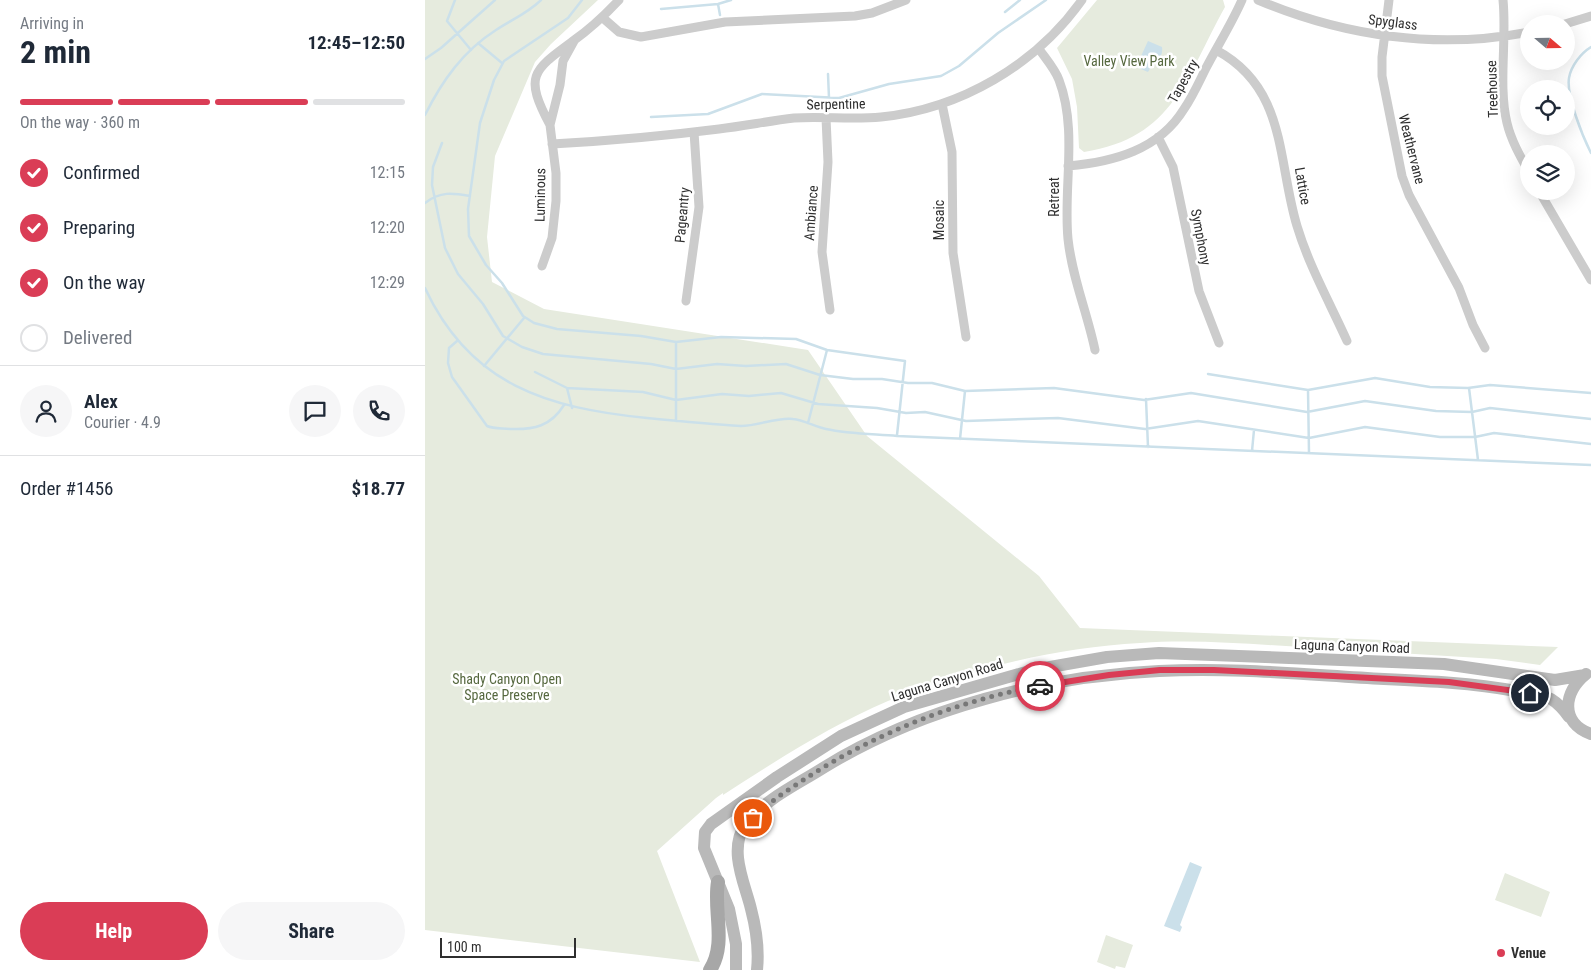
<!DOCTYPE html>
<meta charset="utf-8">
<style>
body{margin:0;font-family:"Roboto Condensed",sans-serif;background:#f6f6f7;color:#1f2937;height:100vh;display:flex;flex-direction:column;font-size:19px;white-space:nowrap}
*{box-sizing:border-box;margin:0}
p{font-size:16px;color:#747a83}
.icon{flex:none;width:28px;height:28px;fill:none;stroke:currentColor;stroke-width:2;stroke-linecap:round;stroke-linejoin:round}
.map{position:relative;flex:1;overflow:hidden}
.details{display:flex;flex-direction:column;background:#fff;width:425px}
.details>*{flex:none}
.needle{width:32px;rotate:110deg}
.buttons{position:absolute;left:1095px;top:15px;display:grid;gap:10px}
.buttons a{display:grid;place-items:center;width:55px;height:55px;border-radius:50%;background:#fff;box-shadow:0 5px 20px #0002;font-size:25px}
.scale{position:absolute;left:15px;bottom:12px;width:136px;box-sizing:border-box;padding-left:5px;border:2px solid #2f2f2f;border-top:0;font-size:14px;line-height:18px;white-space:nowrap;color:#2f2f2f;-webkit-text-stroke:4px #fff;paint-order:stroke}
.pin{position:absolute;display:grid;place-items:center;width:42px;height:42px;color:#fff;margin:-21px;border:2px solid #fff;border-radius:50%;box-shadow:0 1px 5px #0007}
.courier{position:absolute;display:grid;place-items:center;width:50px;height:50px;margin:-25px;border:4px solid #da3d56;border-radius:50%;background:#fff;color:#222;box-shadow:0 1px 6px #0007}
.headline em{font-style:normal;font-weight:700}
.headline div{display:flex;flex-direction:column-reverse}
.headline{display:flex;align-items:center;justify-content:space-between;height:85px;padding:0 20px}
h1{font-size:32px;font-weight:700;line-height:38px}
.bar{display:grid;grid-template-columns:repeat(4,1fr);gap:8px 5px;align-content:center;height:60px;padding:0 20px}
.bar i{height:6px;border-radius:4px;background:#e0e1e3}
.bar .on{background:#da3d56}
.bar p{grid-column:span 4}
.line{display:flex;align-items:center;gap:12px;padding:0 20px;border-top:1px solid #e0e1e3}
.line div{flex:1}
.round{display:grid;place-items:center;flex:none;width:52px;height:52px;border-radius:26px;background:#f6f6f7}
ol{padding:0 20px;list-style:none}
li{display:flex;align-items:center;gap:15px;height:55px}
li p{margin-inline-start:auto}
li .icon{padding:5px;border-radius:50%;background:#da3d56;color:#fff;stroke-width:4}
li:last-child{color:#747a83}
li i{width:28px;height:28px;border:2px solid #e0e1e3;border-radius:50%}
.action{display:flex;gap:10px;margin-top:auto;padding:10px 20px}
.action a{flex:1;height:58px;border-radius:30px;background:#da3d56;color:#fff;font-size:20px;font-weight:700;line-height:58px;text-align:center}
.action a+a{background:#f6f6f7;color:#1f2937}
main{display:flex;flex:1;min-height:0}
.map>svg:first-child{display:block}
.green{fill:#e6ebde}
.water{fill:#cbe0ea}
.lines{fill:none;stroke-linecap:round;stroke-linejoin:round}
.stream{stroke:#cbe0ea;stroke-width:2.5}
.minor{stroke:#ccc;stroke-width:9}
.secondary{stroke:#b9b9b9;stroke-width:12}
.primary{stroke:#a7a7a7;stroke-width:14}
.done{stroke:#787878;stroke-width:5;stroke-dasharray:0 9}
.route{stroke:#da3d56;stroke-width:6}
.poi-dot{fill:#da3d56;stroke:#fff;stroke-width:2}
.labels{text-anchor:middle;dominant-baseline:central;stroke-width:5;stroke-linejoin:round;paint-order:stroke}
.street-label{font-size:14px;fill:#2f2f2f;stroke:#fff}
.park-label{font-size:14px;fill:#56683f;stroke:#fff}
.poi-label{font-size:14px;font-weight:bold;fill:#2f2f2f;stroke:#fff;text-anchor:start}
</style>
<main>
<section class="details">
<div class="headline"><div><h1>2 min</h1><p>Arriving in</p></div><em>12:45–12:50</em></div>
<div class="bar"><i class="on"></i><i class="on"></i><i class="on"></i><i></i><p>On the way · 360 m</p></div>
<ol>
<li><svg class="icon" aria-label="check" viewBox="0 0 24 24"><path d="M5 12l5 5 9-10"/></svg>Confirmed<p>12:15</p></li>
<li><svg class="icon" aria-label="check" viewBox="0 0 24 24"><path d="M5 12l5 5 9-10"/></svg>Preparing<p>12:20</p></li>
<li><svg class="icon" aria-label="check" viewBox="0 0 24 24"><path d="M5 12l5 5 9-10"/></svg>On the way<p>12:29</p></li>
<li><i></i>Delivered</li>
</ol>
<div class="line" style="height:90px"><a class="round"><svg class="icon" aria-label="person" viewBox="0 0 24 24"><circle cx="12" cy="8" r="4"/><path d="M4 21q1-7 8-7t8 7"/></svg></a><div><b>Alex</b><p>Courier · 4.9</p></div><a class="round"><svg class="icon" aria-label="chat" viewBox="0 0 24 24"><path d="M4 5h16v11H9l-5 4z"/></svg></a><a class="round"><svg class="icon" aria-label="phone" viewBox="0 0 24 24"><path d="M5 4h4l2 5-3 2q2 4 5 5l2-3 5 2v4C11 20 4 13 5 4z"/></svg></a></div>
<div class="line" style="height:65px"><div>Order #1456</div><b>$18.77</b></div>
<div class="action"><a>Help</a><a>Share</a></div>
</section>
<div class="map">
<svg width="1166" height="970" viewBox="0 0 1166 970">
<rect width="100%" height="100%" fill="#fff"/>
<path class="green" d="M0,0H173L126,44L110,62L70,156L62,237L67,282L119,309L383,350L442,436L614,576L655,628L1133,647L1115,665L1071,659C1006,655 941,651 877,647C823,644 769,639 715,643C629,648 543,669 463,701C404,726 351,761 298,795V793L291,798L232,851L275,962L0,930Z
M672,0H798L800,7C761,77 749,138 659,152L654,148L652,107L647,79L632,48Z
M1080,873L1125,892L1116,917L1070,900Z
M681,935L708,945L700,968L691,966L690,969L672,962Z"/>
<path class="water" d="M723,41L737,47C739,59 728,62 723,72L711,67Z
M765,862L777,867L755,925L757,927L755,932L739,926Z"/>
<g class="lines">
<path class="stream" d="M30,0L22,21L46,50
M157,0L143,18L79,61L69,80L55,123L43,209L44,236L61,265L77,283L98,316L109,323L132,329L216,336L251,342L296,337L371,339L402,350L480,361L472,435
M293,4L295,15
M236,9L293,4L306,0
M580,12L595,0
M53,43L77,63
M1166,47C1156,53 1146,66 1144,78C1141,96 1158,137 1166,153
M0,59L16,48L70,0
M403,74L404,98
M0,115C17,81 38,51 71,30C86,20 103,13 116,0
M226,117L283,114L337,94L414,98L464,84L516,76L534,66L573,33L621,0
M17,143L8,167L7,185L20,248L33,274L58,304L78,336L97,347L118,354L226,364L251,369L292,364L321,366L361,364L395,375L428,379H457L483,383H507L540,391L629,388L719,400L766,393L882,412L940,401L1011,411L1047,412L1065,408L1166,419
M0,203C15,191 28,193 45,196
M0,288C45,385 122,408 222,418C253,421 284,424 316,426C333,426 352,417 368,419C379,420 390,427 401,429C424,434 449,434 472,436L1166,465
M32,341L24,348L23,363L27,377L62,426C69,429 77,428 85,429C109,430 126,426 139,405
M59,366L99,318
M110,372L142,388L218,392L251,400L297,394L324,396L356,393L393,404L452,408L481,413L500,412L541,421L633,418L720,429L773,421L884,438L940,427L1015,437H1050L1069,433L1166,444
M783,374L883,390L950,378L1005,387L1043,388L1065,385L1166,393
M142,388L147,408
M1044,388L1053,460
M883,390L884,453
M721,399L723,447
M251,421V342
M383,423L402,350
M535,439L540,391
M827,451L829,430"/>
<path class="minor" d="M833,0C918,36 1012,50 1104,32
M964,0L957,57V76L977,176L984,195L1034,288L1048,325L1060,348
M1078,0C1082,39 1073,86 1082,123C1086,140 1095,156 1104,172
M178,18L194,32L216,37L300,22L430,16L447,13L481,0
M1140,24L1166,16
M614,49C621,59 630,69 634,80C653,130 638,188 643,239C647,277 662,312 670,350
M791,50C862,88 852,160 872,226C884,266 905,303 922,341
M517,104L527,152L528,253L541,337
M401,118L403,162L397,252L405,310
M125,125C99,76 107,71 148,41C165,29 180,15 194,0
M733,137L748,167L774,291L794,343
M127,144C183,141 239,136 294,129C319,126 344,121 369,118C398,116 427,120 456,117C535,109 611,65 657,0
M643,166C688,162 734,150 759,109C768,96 774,82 781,68C793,45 807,23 817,0
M1114,191L1166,280
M117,266L127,238L131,201V173L125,125L135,85L138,61L149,41
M261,301L274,207L269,132"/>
<path class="secondary" d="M1161,674C1138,692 1135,723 1166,734
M311,970V944L304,909L279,848L280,832L286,824L352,777L416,736L479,707L608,670L682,657L734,653L1019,664L1130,680L1160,675
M332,970C334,951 331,928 326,909C320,884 303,850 320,825C338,800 373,784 398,768C495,708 621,676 734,671C809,667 884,675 959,679C1003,681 1047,683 1091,691C1103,693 1116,694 1126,699C1134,704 1139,710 1144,717"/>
<path class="primary" d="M285,970C302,944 288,910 293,882"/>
</g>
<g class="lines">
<path class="done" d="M328,818C345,801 366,788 386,775C454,732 535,700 615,686"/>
<path class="route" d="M615,686L684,675L735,670H789L1024,682L1105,693"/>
</g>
<circle class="poi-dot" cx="1076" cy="953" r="5"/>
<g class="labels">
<g class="street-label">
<text transform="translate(968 22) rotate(7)">Spyglass</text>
<text transform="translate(758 81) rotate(-61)">Tapestry</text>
<text transform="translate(1067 89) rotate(-92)">Treehouse</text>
<text transform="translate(411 104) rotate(-1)">Serpentine</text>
<text transform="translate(987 149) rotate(76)">Weathervane</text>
<text transform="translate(878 186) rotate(80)">Lattice</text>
<text transform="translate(115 195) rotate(-89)">Luminous</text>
<text transform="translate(629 197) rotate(-90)">Retreat</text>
<text transform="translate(386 213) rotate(-86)">Ambiance</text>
<text transform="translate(257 215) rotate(-85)">Pageantry</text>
<text transform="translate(514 220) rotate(-90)">Mosaic</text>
<text transform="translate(776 237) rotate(79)">Symphony</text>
<text transform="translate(927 646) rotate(2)">Laguna Canyon Road</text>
<text transform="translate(522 680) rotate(-17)">Laguna Canyon Road</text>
</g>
<g class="park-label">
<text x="704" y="61">Valley View Park</text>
<text x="82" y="679">Shady Canyon Open<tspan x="82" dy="16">Space Preserve</tspan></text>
</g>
<g class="poi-label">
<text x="1086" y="953">Venue</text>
</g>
</g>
</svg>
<div class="buttons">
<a><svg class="needle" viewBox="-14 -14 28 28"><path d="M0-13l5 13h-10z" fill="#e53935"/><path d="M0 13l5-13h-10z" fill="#747a83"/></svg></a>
<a><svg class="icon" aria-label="locate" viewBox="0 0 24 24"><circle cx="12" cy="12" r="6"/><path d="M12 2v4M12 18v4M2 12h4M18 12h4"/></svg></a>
<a><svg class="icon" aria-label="layers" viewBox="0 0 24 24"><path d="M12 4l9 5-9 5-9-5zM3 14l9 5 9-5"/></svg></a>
</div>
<div class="scale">100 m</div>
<div class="pin" style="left:328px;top:818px;background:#ea580c"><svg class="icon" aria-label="bag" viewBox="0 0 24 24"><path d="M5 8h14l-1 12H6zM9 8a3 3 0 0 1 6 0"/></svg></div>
<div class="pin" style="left:1105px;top:693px;background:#1f2937"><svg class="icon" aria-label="home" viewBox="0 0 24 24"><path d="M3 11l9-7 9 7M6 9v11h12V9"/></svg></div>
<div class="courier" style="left:615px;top:686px"><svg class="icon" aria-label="car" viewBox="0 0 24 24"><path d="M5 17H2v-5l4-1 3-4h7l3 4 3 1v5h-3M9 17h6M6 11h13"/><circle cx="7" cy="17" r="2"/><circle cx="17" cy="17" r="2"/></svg></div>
</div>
</main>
